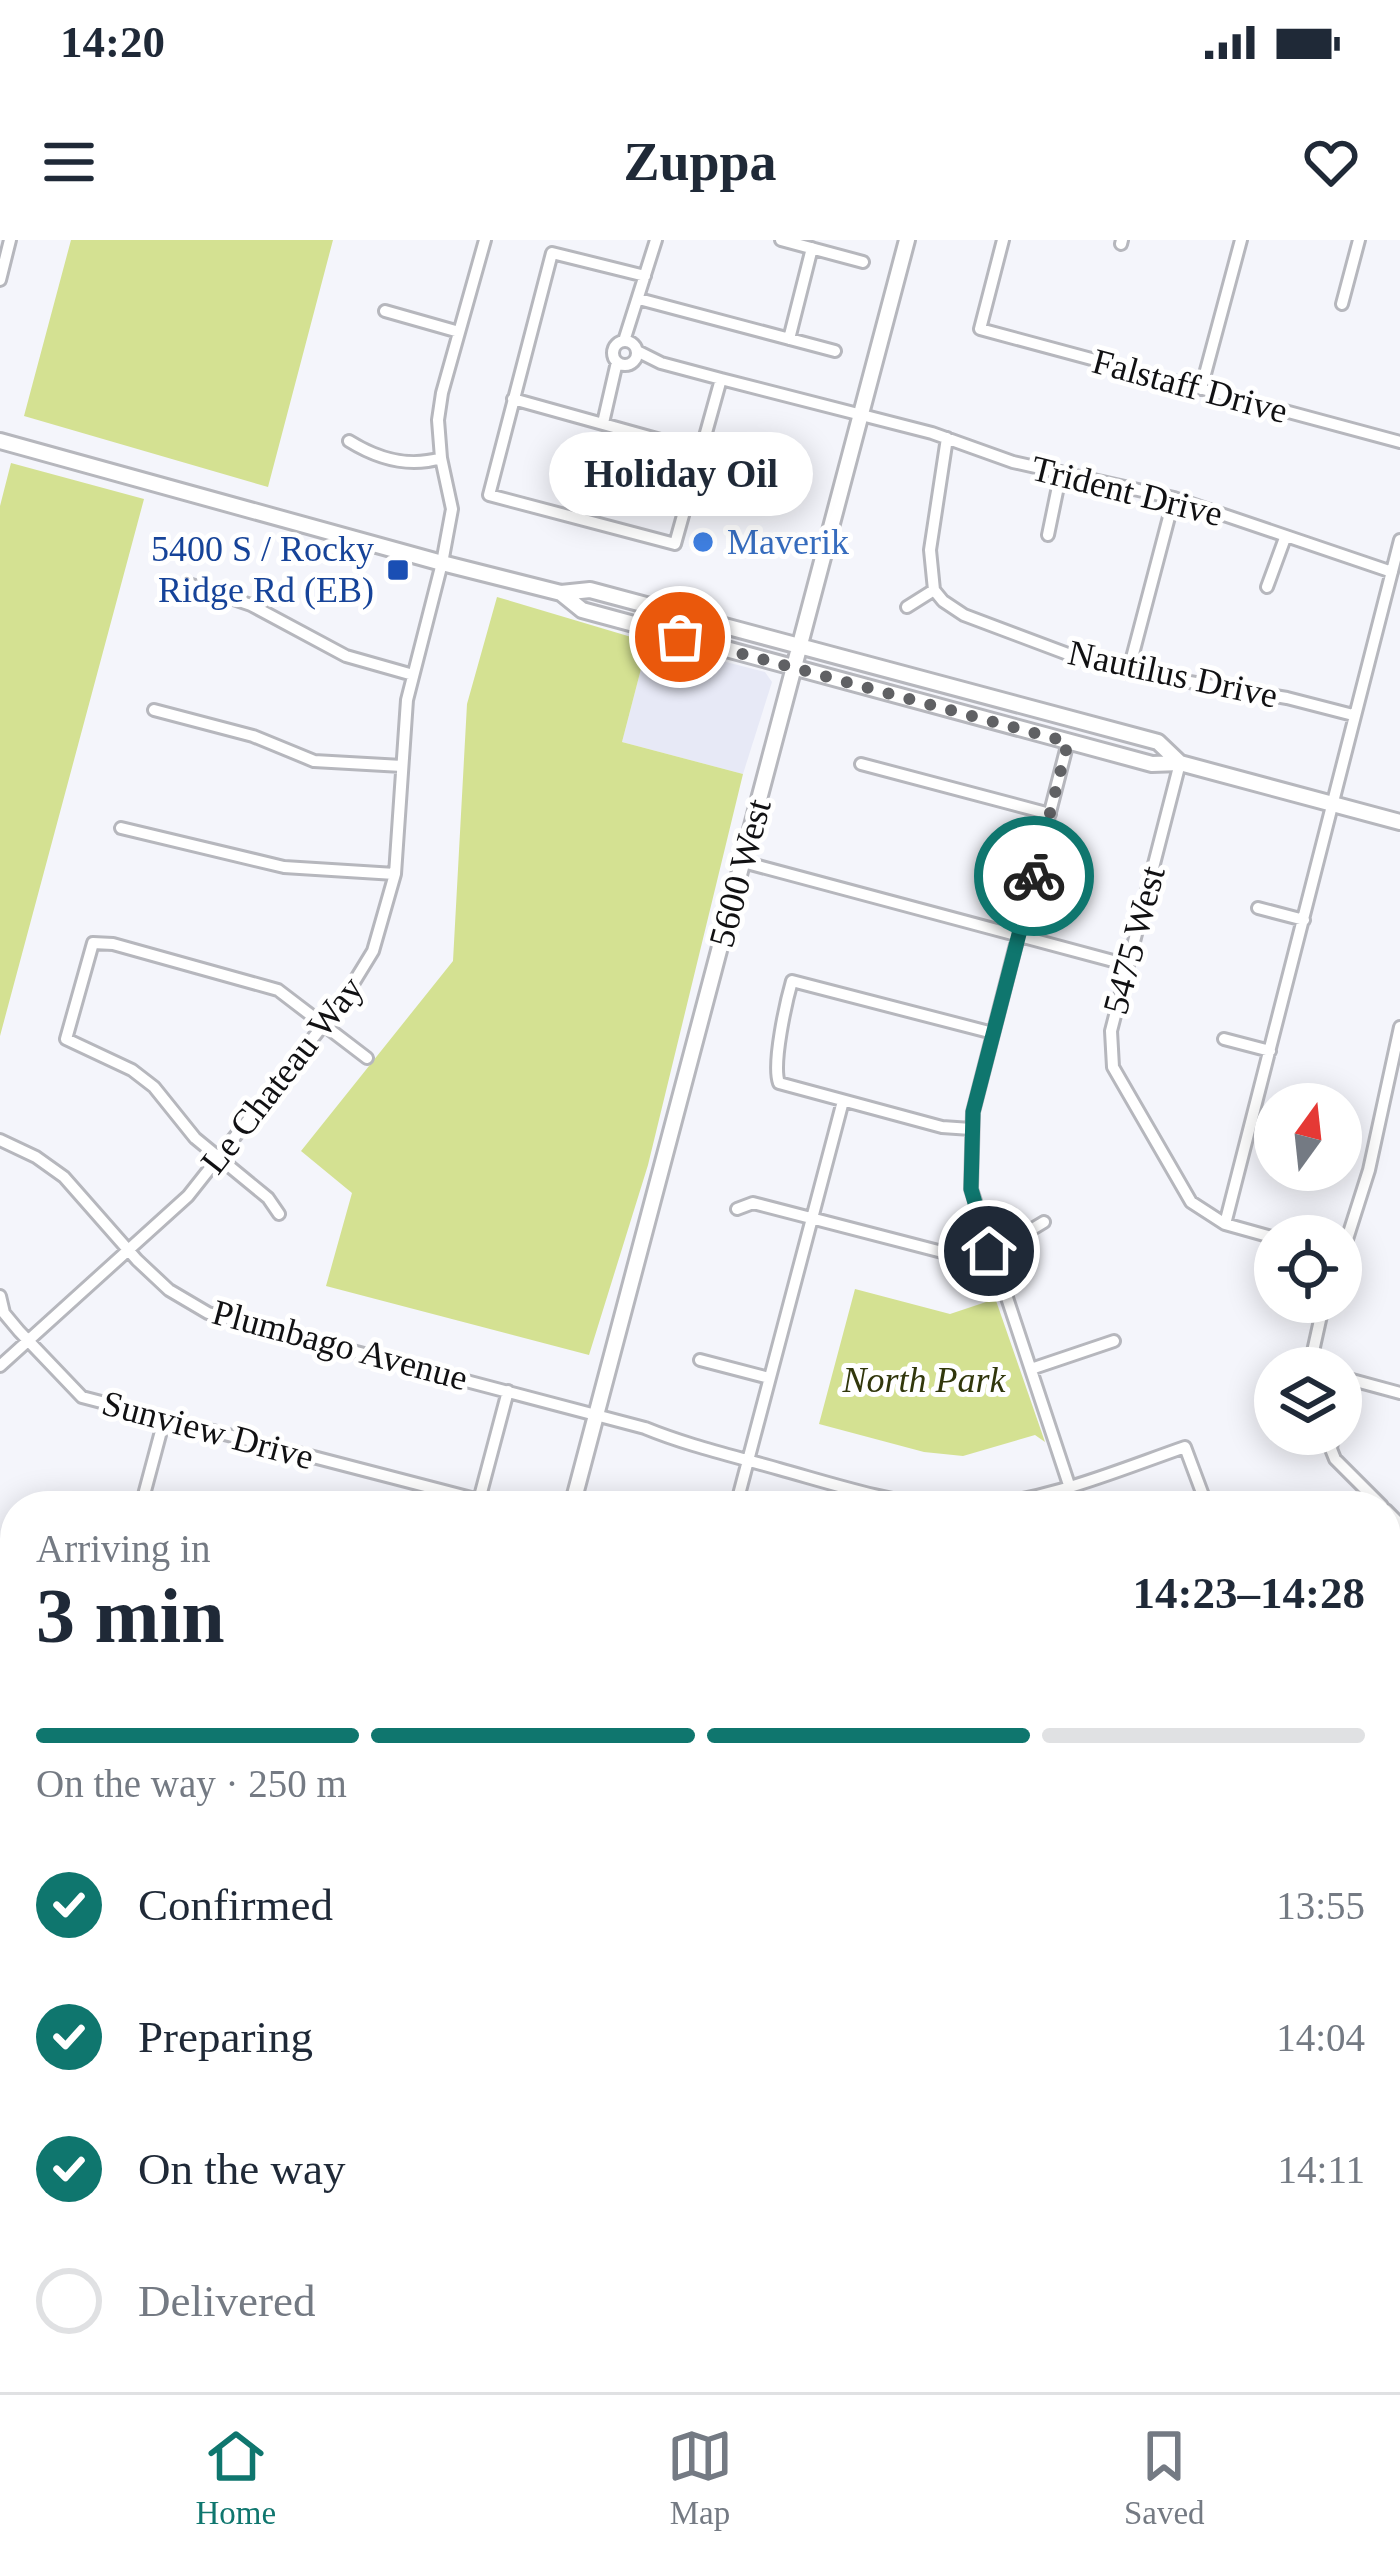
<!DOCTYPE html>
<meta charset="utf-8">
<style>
body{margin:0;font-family:"Times New Roman",serif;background:#f2f2f3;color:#1f2937;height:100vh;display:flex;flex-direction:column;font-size:45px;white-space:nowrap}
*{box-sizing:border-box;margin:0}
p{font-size:39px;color:#747a83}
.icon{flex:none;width:66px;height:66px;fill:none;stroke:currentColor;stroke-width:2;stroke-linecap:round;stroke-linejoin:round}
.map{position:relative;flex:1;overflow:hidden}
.side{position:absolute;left:0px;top:1251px;width:1401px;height:903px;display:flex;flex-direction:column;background:#fff;border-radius:48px 48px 0 0;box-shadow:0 6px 30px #0003}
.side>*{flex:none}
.needle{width:78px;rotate:15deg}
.buttons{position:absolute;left:1254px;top:843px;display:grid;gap:24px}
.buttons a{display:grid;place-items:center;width:108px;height:108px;border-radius:50%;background:#fff;box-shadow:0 6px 30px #0003;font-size:60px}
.pin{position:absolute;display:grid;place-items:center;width:102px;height:102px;color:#fff;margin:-51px;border:6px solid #fff;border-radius:50%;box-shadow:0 3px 12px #0007}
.courier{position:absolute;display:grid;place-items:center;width:120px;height:120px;margin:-60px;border:9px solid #0f766e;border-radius:50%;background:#fff;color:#222;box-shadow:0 3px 15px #0007}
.bubble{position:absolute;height:84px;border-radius:42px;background:#fff;box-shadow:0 6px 30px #0003;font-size:39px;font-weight:700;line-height:84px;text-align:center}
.headline em{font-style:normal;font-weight:700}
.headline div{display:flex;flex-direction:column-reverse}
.headline{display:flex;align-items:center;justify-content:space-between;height:204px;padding:0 36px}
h1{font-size:78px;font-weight:700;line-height:90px}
.bar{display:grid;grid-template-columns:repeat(4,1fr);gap:18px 12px;align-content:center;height:144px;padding:0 36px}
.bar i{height:15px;border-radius:9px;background:#e0e1e3}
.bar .on{background:#0f766e}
.bar p{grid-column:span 4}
ol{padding:0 36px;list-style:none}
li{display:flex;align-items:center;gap:36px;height:132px}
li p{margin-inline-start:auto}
li .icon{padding:12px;border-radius:50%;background:#0f766e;color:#fff;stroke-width:4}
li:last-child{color:#747a83}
li i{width:66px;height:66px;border:6px solid #e0e1e3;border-radius:50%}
.status{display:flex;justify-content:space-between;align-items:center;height:84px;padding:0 60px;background:#fff;direction:ltr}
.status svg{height:33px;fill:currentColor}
header{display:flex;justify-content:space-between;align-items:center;height:156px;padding:0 36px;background:#fff;font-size:54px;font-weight:700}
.tab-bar{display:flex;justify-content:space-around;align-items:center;height:168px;border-top:3px solid #e0e1e3;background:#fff;font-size:33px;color:#747a83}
.tab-bar a{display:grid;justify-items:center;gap:6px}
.tab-bar .on{color:#0f766e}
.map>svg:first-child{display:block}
.built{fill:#e7e9f6}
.green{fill:#d4e192}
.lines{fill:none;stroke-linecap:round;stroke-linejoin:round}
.minor-casing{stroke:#b6b7bd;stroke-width:16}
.major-casing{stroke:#b6b7bd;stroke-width:20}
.minor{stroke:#fff;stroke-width:10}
.major{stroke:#fff;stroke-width:14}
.done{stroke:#606164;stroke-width:12;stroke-dasharray:0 21.6}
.route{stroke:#0f766e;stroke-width:15}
.shop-dot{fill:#3f7fe0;stroke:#fff;stroke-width:4.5}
.transit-dot{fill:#1a4fb4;stroke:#fff;stroke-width:4.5}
.labels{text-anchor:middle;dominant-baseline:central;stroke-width:10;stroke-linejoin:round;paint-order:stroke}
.street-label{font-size:36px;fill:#111113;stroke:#fff}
.shop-label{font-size:36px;fill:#366cbe;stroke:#fff;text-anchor:start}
.transit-label{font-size:36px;fill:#164399;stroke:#fff;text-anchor:end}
.park-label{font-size:36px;font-style:italic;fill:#31370c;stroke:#fff}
</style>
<div class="status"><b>14:20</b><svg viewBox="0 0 49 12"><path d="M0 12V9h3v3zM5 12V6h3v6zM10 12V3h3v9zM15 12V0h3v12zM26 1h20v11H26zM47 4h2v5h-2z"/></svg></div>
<header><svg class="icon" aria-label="menu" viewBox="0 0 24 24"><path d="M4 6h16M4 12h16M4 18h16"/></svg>Zuppa<svg class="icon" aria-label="heart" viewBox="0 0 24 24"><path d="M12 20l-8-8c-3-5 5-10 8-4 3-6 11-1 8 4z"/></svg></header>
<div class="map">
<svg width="1400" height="2152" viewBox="0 0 1400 2152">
<rect width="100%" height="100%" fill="#f4f5fb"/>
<path class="built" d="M648,402L765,432L772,442L743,534L622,502Z"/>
<path class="green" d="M71,0H333L268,247L24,176Z
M11,223L144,259L0,796V266Z
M497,357L648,402L622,502L743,534L648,925L589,1115L326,1046L352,953L301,911L453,721L467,464Z
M984,1026L1045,1202L1035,1195L963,1216L924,1212L819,1184L855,1049L950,1074L989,1061L980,1031Z
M0,1512L15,1516V1804L0,1800Z
M357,2139H441L437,2152H354Z"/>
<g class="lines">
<defs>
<path id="minor" d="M781,0L863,22
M1003,0L980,89L1400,202
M1121,4L1122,0
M645,36L552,13L489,255L675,304L721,139
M0,40L10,0
M639,59L835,111
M1342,64L1359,0
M385,71L459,92
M789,99L812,8
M624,101L656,0
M613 113a12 12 0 1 1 24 0a12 12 0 1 1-24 0Z
M637,111L661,123L721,139L932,193L1013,222L1174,258L1392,332
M1201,149L1241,0
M513,159L700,211
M603,183L617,122
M349,201C378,219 408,228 441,218
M1048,295L1061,232
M186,343L251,365L346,416L413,435
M1267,347L1285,298
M934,350L930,310L947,198
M907,367L934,350L943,361L964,375L1105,428L1287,458L1353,475
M1128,433L1174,258
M154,470L253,496L314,521L402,526
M1068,502L973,872L971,949L1076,1266
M1180,523L1111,791L1113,827L1191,962L1225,984L1275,998
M861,524L1050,574
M121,588L284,627L395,634
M743,622L1128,725
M1258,668L1304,680
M1224,799L1270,811
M971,889L942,887L779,843C772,824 786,762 792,741L993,793
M0,900L36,917L64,937L137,1020L169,1050L208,1073L645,1188C689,1206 734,1216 779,1229C833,1244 887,1262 943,1266
M737,969L753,963L946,1013C986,1015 1010,1003 1044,982
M279,974L268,958L195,898L154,847L132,830L66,799L93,703L113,704L278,750L367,818
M1225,984L1400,300
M1341,1018L1369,930L1400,787
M0,1056L4,1073L19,1091L82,1157L479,1260
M700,1120L769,1138
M0,1126L188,956L343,760L373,711L395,634L407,460L442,323L452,269L441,218L438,180L442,153L485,0
M1317,1128L1310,1125L1324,1062
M1031,1129L1114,1101
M1341,1137L1400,1153
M1341,1158L1347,1138
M1333,1194L1331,1209L1335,1219L1382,1266
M478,1264L508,1151
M141,1266L164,1180
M736,1266L843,861
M973,1266C1047,1261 1116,1231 1185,1207L1207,1266
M1386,1270L1400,1284
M0,1377L15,1381
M1386,1682L1400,1678
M1386,1788L1400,1828
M0,1858L15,1863
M0,1974L15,1978
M0,2098L15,2102
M1386,2124L1400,2119
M156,2139L205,2152
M731,2139L742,2152
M932,2139L935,2152
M1116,2139L1120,2152
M1250,2139L1254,2152
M1377,2139L1382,2152
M1067,2141L1075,2139
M57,2152L60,2139
M255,2152L258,2139
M591,2152L594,2139
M1303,2152L1341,2139"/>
<path id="major" d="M0,201L442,323L561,353L590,350L1158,502L1180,523
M561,353L582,370L1152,524L1180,523L1400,582
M572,1266L907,0
M341,2152L344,2139"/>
</defs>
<use href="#minor" class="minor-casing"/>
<use href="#major" class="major-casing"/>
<use href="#minor" class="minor"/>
<use href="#major" class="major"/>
</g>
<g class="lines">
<path class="done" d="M680,397L1068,502L1034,636"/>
<path class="route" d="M989,1011L971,949L973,872L1034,636"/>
</g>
<circle class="shop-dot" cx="703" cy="302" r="12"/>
<rect class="transit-dot" x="386" y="318" width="24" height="24" rx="6"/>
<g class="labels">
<g class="street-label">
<text transform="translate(1190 146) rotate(15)">Falstaff Drive</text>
<text transform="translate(1127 251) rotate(14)">Trident Drive</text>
<text transform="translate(1173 434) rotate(12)">Nautilus Drive</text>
<text transform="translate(740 633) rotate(-75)">5600 West</text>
<text transform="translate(1134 700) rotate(-75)">5475 West</text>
<text transform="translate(282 835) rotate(-52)">Le Chateau Way</text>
<text transform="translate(340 1105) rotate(15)">Plumbago Avenue</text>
<text transform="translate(208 1190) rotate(15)">Sunview Drive</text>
</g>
<g class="shop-label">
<text x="727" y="302">Maverik</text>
</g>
<g class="transit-label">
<text x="374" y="309">5400 S / Rocky<tspan x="374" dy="41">Ridge Rd (EB)</tspan></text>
</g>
<g class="park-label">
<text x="924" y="1140">North Park</text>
</g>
</g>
</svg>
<div class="buttons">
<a><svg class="needle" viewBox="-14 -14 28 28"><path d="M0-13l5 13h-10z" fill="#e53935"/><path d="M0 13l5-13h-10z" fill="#747a83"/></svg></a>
<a><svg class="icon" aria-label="locate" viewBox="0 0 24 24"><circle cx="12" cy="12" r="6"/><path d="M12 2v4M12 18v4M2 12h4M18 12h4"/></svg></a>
<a><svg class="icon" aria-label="layers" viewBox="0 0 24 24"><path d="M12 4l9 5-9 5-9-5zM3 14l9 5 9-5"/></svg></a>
</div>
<div class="pin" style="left:680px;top:397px;background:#ea580c"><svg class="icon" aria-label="bag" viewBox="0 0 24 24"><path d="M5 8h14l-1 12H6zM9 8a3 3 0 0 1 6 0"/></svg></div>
<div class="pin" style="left:989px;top:1011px;background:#1f2937"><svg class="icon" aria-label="home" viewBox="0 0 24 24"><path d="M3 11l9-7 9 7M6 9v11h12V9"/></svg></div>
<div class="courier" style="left:1034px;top:636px"><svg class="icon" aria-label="bike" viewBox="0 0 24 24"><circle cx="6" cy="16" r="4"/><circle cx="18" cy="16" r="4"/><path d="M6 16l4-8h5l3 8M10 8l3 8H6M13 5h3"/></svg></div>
<div class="bubble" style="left:549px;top:192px;width:264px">Holiday Oil</div>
<section class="side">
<div class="headline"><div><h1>3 min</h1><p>Arriving in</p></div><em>14:23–14:28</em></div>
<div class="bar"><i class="on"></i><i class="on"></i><i class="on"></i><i></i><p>On the way · 250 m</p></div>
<ol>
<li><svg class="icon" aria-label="check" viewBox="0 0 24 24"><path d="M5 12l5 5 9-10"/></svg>Confirmed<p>13:55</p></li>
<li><svg class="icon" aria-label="check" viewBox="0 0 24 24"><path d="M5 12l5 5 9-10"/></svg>Preparing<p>14:04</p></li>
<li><svg class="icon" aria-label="check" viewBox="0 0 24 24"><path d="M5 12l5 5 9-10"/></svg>On the way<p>14:11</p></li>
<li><i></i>Delivered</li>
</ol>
</section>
</div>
<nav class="tab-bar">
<a class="on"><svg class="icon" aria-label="home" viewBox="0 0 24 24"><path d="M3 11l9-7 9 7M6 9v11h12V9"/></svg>Home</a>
<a><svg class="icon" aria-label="map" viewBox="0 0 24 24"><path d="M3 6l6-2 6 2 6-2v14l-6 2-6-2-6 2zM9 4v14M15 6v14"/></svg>Map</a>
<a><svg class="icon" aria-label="saved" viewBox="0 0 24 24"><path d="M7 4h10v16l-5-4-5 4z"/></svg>Saved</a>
</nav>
